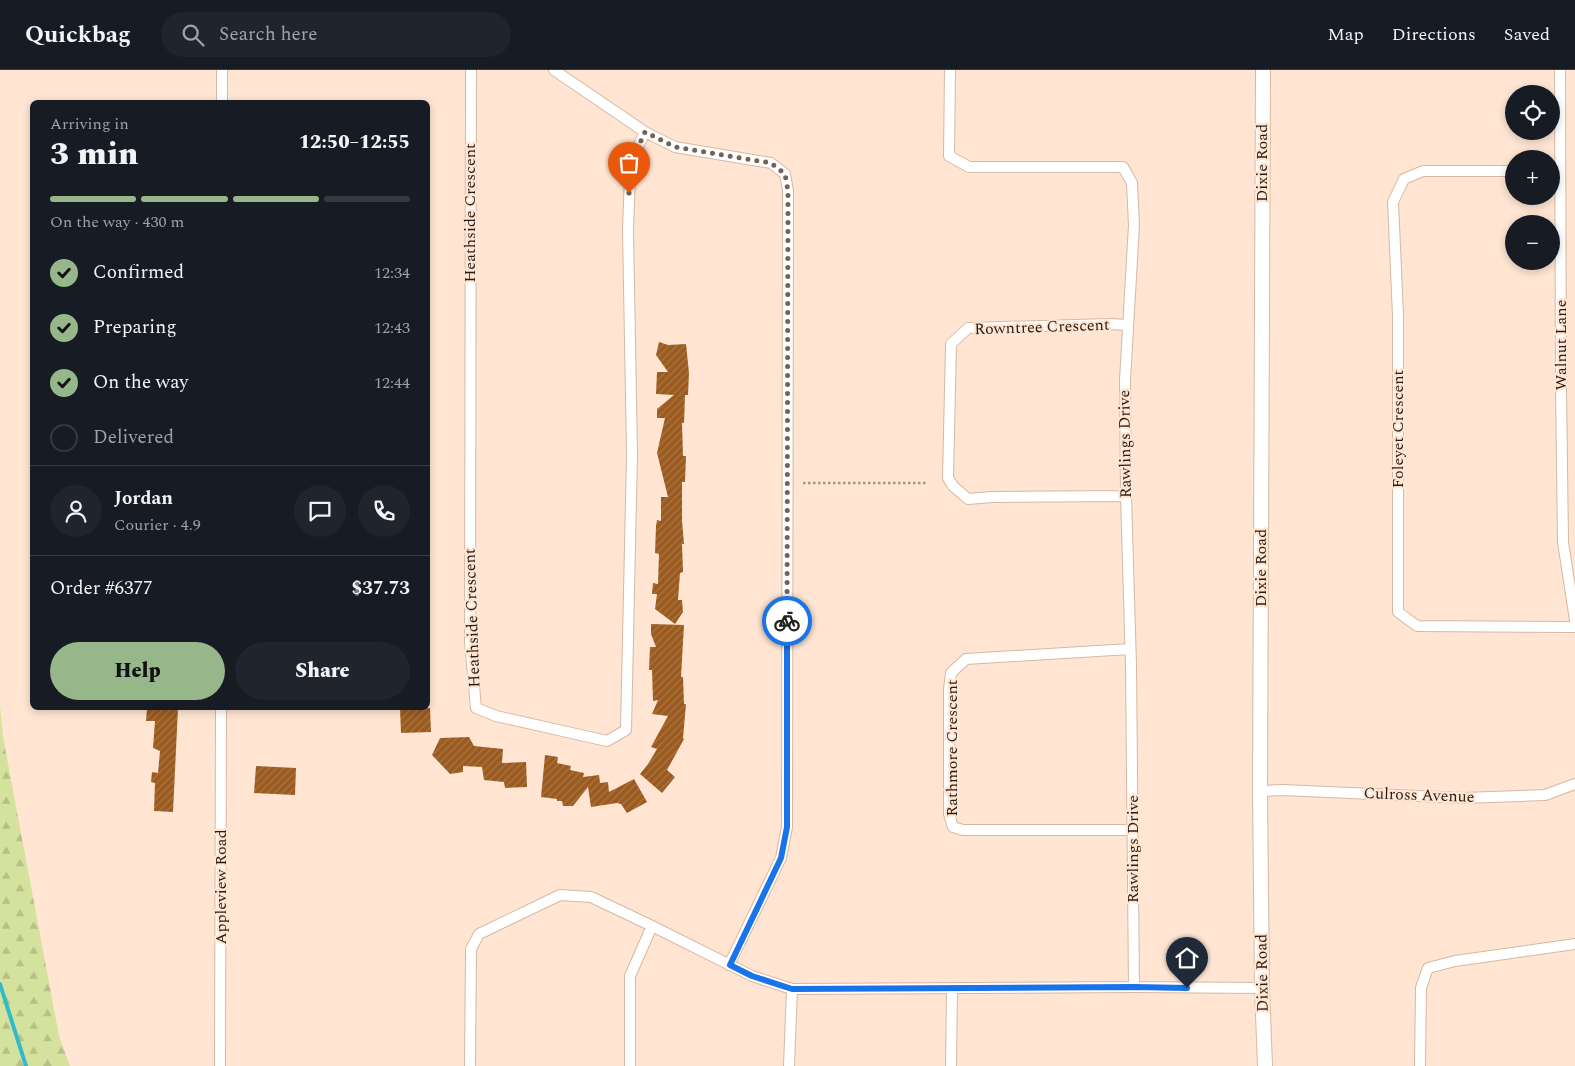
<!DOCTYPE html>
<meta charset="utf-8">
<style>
body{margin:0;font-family:Spectral,serif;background:#20242c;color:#f1f3f6;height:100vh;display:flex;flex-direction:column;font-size:19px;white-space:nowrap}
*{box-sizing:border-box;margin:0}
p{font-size:16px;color:#9ea1a6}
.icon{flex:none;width:28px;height:28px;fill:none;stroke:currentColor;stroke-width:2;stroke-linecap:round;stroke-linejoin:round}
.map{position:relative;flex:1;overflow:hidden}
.side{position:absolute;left:30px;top:30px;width:400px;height:610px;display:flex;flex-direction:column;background:#171b24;border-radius:8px;box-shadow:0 2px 8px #0003}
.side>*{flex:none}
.controls{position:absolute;left:1505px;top:15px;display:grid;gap:10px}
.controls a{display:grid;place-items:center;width:55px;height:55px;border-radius:50%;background:#171b24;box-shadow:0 2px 8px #0003;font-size:25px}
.pin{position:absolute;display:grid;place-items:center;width:42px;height:42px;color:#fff;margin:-51px -21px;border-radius:50% 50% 50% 0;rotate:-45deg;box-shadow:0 0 5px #0007}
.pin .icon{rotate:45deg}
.courier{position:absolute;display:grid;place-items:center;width:50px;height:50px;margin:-25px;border:4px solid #1a73e8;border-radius:50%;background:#fff;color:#222;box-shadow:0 1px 6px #0007}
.headline em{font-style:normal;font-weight:800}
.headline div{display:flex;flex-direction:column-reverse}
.headline{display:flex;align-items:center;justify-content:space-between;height:85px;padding:0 20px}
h1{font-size:32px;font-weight:800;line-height:38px}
.bar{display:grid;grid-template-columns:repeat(4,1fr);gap:8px 5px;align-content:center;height:60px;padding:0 20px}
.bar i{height:6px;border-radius:4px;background:#363941}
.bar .current{background:#97b78a}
.bar p{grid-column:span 4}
.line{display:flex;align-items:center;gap:12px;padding:0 20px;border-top:1px solid #363941}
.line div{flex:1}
.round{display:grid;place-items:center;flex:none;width:52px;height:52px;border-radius:26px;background:#20242c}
ol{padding:0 20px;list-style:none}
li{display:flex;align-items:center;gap:15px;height:55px}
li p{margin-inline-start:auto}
li .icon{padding:5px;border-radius:50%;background:#97b78a;color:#111;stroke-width:4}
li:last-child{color:#9ea1a6}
li i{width:28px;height:28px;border:2px solid #363941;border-radius:50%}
.button{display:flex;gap:10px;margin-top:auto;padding:10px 20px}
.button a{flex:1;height:58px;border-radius:30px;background:#97b78a;color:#111;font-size:20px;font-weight:800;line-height:58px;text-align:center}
.button a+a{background:#20242c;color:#f1f3f6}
header{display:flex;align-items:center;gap:30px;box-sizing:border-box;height:70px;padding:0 25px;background:#171b24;border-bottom:1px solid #363941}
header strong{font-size:24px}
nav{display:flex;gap:28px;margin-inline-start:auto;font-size:18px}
.search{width:350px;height:45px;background:#20242c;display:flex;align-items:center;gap:12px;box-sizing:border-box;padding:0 18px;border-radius:28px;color:#9ea1a6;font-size:19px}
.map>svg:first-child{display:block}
.forest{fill:url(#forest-firs)}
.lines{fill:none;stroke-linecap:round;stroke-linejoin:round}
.stream{stroke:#33bac9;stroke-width:4}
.building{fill:url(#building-hatch)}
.street-casing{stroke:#d7b8a1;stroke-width:12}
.secondary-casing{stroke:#d7b8a1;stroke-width:16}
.path{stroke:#a99586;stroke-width:2.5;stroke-dasharray:2.5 2.5;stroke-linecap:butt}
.street{stroke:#fff;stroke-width:10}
.secondary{stroke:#fff;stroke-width:14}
.done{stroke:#736356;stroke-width:5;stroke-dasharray:0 9}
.route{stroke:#1a73e8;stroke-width:6}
.labels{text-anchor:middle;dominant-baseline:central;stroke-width:4.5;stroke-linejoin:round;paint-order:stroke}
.street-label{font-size:16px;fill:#281d14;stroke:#ffe5d2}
</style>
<header>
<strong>Quickbag</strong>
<div class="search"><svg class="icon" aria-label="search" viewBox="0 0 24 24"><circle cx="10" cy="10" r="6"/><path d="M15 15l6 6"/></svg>Search here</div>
<nav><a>Map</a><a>Directions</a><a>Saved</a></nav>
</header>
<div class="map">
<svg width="1575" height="996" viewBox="0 0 1575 996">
<defs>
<pattern id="forest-firs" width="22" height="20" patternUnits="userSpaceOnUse" patternTransform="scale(1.25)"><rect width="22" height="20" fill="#d5e29e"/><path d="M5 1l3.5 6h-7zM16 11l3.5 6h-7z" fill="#b7c187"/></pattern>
<pattern id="building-hatch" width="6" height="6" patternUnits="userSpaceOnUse" patternTransform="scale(1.25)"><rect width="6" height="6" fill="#9c5a1d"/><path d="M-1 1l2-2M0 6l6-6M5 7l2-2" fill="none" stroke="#a6774c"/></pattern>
</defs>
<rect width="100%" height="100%" fill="#ffe5d2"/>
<path class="forest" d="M0,636L3,667L59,966L70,996H0Z"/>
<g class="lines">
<path class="stream" d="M0,914L26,996"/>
</g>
<path class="building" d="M659,272L668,275L686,274L689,303L688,325H685L684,353H682L683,386H686L685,412H682V451L684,474H682L683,502L680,503L678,530H682L683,542L675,554L655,539L657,524H652L653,513L658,514L659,484L655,483L656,456L657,450L661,451V427H668L657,383L665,348H657V339L674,325L656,324L657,302H668L656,285Z
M651,554L684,555L681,607H683L684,634H686L683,668L684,669L667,700L675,707L662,723L640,704L648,694L657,679L651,677L668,646L652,644L658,630L653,631L652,600H649L650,577H656L651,564Z
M147,638H178L173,742L154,741L155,713L151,712L152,702L158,703L160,681L153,678L155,651H146Z
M430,638L431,662L401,663L400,639Z
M469,667L474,676L503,679L502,693L526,692L527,717L505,718L504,712L484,710L482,697L463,696V702L450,704L432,685L440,668Z
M545,685L558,687L557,693L571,696L570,700L584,703L583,707L599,705L600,713L608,712L609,722L634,709L647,732L627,743L621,734L617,733L591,737L588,717L573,736H563L562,731H557V729L541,727Z
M256,696L296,698L295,725L254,723Z"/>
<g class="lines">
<defs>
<path id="street" d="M471,0L470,572L476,638L496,646L607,671L626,660L632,384L628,159L630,105L636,81L645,62
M554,0L645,62L675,77L771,93L785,104L788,121L787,757L781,788L729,895
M950,0L949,86L969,97H1123L1132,113L1134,155L1125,310L1126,426L1131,595L1134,917
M1560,0L1561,317L1563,472L1575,550
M222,32V0
M1514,101H1423L1404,109L1393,132L1398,246V542L1417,556L1575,557
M1126,426L992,427L968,429L953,416L948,408L951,274L968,258L1110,254L1128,255
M1130,579L966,589L951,603L949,619V744L953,757L963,760H1134
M1260,721L1282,720L1464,728L1545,725L1575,714
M220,996L221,638
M470,996L471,879L479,864L560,825L591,827L652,856L752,906L792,919L1134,917L1262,918
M630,996V906L652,856
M789,996L792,919
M951,996L952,918
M1420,996L1421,918L1428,898L1455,891L1575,874"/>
<path id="secondary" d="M1263,0L1260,721L1262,918L1265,996"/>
</defs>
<use href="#street" class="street-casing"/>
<use href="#secondary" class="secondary-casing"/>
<path class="path" d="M803,413H926"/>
<use href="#street" class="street"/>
<use href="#secondary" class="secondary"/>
</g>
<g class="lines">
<path class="done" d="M629,123C630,101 635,83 645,62L675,77L771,93L785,104L788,121L787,551"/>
<path class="route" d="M787,551V757L781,788L730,895L752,906L792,919L1134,917L1187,918"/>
</g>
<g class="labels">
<g class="street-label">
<text transform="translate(1262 93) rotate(-90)">Dixie Road</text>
<text transform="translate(470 143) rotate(-90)">Heathside Crescent</text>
<text transform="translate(1042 257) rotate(-2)">Rowntree Crescent</text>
<text transform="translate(1561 275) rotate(-90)">Walnut Lane</text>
<text transform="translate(1398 359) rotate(-90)">Foleyet Crescent</text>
<text transform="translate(1125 374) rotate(-91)">Rawlings Drive</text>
<text transform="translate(1261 498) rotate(-90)">Dixie Road</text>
<text transform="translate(472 548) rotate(-92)">Heathside Crescent</text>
<text transform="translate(952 678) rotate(-90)">Rathmore Crescent</text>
<text transform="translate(1419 725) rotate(2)">Culross Avenue</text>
<text transform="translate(1133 779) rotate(-90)">Rawlings Drive</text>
<text transform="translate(221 817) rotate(-90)">Appleview Road</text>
<text transform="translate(1262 903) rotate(-91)">Dixie Road</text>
</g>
</g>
</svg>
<div class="controls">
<a><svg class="icon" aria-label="locate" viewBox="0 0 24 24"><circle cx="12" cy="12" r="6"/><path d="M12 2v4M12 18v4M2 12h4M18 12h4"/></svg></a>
<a>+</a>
<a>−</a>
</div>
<div class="pin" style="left:629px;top:123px;background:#ea580c"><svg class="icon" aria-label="bag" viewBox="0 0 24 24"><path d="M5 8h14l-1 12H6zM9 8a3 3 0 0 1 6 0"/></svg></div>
<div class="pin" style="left:1187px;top:918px;background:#1f2937"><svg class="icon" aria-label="home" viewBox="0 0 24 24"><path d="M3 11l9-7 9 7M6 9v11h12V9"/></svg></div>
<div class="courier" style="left:787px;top:551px"><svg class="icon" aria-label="bike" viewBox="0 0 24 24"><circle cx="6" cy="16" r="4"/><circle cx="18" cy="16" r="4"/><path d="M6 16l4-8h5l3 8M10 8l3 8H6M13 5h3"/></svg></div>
<section class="side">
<div class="headline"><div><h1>3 min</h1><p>Arriving in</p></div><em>12:50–12:55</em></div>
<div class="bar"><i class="current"></i><i class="current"></i><i class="current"></i><i></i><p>On the way · 430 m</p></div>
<ol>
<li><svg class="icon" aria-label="check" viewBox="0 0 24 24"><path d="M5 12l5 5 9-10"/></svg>Confirmed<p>12:34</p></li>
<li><svg class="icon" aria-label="check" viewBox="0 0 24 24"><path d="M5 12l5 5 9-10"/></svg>Preparing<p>12:43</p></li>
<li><svg class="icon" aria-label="check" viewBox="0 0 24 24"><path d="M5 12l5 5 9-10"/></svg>On the way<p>12:44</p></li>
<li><i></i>Delivered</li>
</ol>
<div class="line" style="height:90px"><a class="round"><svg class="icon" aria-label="person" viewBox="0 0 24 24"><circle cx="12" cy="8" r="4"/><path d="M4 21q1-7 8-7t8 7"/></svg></a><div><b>Jordan</b><p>Courier · 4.9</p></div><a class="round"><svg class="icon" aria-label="chat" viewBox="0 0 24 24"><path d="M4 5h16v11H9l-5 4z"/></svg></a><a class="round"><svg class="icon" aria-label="phone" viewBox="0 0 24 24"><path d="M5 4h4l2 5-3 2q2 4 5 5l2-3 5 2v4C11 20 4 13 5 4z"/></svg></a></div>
<div class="line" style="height:65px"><div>Order #6377</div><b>$37.73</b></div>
<div class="button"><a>Help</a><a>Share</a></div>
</section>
</div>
